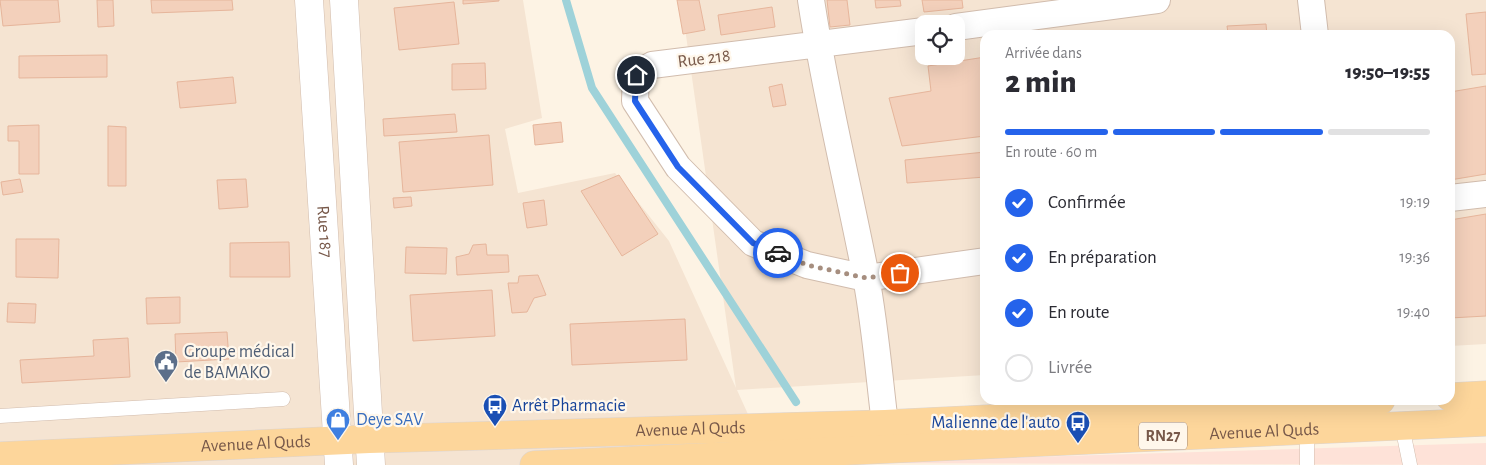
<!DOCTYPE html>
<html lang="fr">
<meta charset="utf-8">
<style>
body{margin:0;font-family:"Alegreya Sans",sans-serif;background:#f7f7f7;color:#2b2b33;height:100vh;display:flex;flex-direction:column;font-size:19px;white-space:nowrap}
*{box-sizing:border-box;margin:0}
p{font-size:16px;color:#7c7c81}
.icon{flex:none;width:28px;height:28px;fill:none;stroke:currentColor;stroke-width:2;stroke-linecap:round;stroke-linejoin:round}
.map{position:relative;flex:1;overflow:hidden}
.panel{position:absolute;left:980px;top:30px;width:475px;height:375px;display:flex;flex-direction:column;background:#fff;border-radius:15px;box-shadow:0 5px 20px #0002}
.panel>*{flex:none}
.buttons{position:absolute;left:915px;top:15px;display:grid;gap:10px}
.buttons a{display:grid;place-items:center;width:50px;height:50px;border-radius:10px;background:#fff;box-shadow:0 5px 20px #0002;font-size:25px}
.pin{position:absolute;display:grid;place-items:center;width:42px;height:42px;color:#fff;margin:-21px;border:2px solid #fff;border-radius:50%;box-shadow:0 1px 5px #0007}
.courier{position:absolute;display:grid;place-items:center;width:50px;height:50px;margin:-25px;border:4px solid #2563eb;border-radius:50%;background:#fff;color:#222;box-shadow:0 1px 6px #0007}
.headline em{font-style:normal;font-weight:800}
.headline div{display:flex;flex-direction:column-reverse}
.headline{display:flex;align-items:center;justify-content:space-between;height:85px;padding:0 25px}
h1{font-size:32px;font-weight:800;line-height:38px}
.bar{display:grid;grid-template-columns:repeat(4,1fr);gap:8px 5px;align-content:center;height:60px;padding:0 25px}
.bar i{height:6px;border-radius:4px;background:#e1e1e2}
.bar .on{background:#2563eb}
.bar p{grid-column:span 4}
ol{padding:0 25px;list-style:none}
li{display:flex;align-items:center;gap:15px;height:55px}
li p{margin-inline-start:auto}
li .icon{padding:5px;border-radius:50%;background:#2563eb;color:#fff;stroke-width:4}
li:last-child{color:#7c7c81}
li i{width:28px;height:28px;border:2px solid #e1e1e2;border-radius:50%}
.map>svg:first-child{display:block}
.residential{fill:#f5e4d2;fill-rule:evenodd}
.commercial{fill:#fee2d8}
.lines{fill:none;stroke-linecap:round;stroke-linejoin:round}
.stream{stroke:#9ed2d9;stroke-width:8}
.building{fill:#f3d0bb;stroke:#e6b59b}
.service-casing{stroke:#d1bcad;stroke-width:15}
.minor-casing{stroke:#d1bcad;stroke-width:28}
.tertiary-casing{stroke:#d1bcad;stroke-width:29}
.primary-casing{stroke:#dcd4d0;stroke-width:29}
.service{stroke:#fff;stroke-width:14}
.minor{stroke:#fff;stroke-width:26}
.tertiary{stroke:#fff;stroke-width:28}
.primary{stroke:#fdd69b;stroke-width:28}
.done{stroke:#a68e7f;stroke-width:5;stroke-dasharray:0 9}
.route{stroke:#2563eb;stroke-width:6}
.labels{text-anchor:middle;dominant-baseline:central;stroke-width:4.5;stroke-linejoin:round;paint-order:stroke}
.shield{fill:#fff7eb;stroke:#a0887a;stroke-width:1}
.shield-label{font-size:16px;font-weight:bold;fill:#775849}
.street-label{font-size:18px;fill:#775849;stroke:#fff7eb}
.service-label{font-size:18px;fill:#4e5e75;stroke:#fff7eb;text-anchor:start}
.transit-label{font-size:18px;fill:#164399;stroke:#fff7eb;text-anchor:start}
.shop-label{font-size:18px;fill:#366cbe;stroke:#fff7eb;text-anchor:start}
</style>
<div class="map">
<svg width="1486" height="465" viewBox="0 0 1486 465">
<rect width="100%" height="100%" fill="#fdf3e4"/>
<path class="residential" d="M0,0H523L542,118L505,129L518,193L615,173L669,241L736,388L681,0H1486V344L1450,346V35H985V375L737,390L771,465H0ZM924,24H956V56H924Z"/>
<path class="commercial" d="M1486,443V465L840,463Z"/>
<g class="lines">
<path class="stream" d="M566,0L592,88L796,402"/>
</g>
<path class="building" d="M0,0H58L60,22L3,26Z
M97,0H113L114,26L98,27Z
M151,0H232L233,10L152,13Z
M463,0H499V1L463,4Z
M677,0H699L705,30L683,34Z
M827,0H847L850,25L830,27Z
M875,0H900L901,6L876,8Z
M922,0H962L963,8L924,12Z
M454,2L459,44L399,50L394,8Z
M772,7L775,27L721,35L718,15Z
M1486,12V74L1472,75L1466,14Z
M1266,24L1267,35H1214L1228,33L1227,26Z
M107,55V77L19,78V56Z
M985,57V136L902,146L889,98L931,91L928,66Z
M485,63L486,89L452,90V64Z
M233,77L236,103L180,108L177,82Z
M782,84L786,105L773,107L769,87Z
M1486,86V174L1450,180V92Z
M455,114L457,132L384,136L383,119Z
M561,122L563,142L535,145L533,125Z
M39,125V174H19V141H8V126Z
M108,126L126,127V186H108Z
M489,135L493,185L403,192L399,142Z
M985,152V177L907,183L905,160Z
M619,175L658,234L622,256L581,191Z
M20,179L23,192L3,195L1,182Z
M246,179L248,207L219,209L217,180Z
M411,197L412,206L394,208L393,198Z
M544,200L547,225L527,228L523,203Z
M1486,214V316L1450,318V220Z
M16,239H59L58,278L16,277Z
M289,242L290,277H230V243Z
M486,244L487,255H508L509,272L457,275L456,257L469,254L473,245Z
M406,247L447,248L446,274L405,273Z
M538,275L546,295L534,298L527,312L512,313L508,283H518L519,276Z
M492,290L495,336L413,341L410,295Z
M180,297V323L147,324L146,298Z
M8,303L36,304L35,323L7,322Z
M685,319L687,360L572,365L570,324Z
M227,332L229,359L176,362L175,334Z
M128,338L130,377L22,383L20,360L94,356L93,340Z"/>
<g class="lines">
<defs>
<path id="service" d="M0,416L283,399
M1402,426L1410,465
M1307,430V465"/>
<path id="minor" d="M811,0C825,93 848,184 866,277C875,325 879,375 885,424
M1311,0L1315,35
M956,27L1157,0
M924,31L652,65L636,75L635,101L678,167L753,243L807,265L866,278L985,261
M1450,198L1486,194"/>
<g id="tertiary">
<path id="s1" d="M309,0L339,465"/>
<path d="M344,0L371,465"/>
</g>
<g id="primary">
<path d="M1450,397L1486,395"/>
<path id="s2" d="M0,456L369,439L885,424L1381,400"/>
<path id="s3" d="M534,465L1486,422"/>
</g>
</defs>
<use href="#service" class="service-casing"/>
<use href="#minor" class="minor-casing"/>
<use href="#tertiary" class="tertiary-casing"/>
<use href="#primary" class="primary-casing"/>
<use href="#service" class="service"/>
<use href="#minor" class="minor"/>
<use href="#tertiary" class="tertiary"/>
<use href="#primary" class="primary"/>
</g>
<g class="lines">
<path class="done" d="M778,253L807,265L866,278L900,273"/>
<path class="route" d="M636,75L635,101L678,167L753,243L778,253"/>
</g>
<defs>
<symbol id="civic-pin" viewBox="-11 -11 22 30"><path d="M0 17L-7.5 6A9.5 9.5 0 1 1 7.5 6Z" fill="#5c6f8a" stroke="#fff7eb"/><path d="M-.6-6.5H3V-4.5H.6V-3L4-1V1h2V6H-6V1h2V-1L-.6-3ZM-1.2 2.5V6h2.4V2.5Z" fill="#fff"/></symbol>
<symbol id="bus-pin" viewBox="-11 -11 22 30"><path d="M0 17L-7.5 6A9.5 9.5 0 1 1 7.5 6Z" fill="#1a4fb4" stroke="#fff7eb"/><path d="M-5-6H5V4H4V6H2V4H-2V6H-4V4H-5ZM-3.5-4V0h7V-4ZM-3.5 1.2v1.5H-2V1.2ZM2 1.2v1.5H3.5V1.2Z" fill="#fff"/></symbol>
<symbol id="shop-pin" viewBox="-11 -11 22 30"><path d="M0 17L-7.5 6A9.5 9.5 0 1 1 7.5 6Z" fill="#3f7fe0" stroke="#fff7eb"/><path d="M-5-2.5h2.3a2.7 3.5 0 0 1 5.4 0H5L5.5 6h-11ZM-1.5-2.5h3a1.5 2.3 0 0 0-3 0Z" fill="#fff"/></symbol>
</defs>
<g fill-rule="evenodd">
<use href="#civic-pin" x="152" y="348" width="28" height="38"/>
<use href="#bus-pin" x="481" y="392" width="28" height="38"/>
<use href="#shop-pin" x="324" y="406" width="28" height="38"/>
<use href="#bus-pin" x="1064" y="409" width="28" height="38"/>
</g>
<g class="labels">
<rect class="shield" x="1139" y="422.5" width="48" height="27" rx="4"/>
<g class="shield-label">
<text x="1163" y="436">RN27</text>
</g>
<g class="street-label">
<text transform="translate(704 59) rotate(-7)">Rue 218</text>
<text stroke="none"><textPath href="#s1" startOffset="232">Rue 187</textPath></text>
<text stroke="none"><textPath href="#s2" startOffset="691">Avenue Al Quds</textPath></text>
<text stroke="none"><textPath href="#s3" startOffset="731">Avenue Al Quds</textPath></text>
<text stroke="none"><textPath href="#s2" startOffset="256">Avenue Al Quds</textPath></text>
</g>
<g class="service-label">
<text x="184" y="352">Groupe médical<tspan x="184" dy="21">de BAMAKO</tspan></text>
</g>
<g class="transit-label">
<text x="512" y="406">Arrêt Pharmacie</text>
<text x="1060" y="423" text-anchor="end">Malienne de l'auto</text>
</g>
<g class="shop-label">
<text x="356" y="420">Deye SAV</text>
</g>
</g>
</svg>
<div class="buttons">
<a><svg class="icon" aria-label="locate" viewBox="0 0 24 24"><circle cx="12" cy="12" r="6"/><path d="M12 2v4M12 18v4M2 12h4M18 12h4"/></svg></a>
</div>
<div class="pin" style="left:900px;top:273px;background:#ea580c"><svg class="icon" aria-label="bag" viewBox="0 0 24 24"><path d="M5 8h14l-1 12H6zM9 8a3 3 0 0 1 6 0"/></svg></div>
<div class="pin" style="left:636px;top:75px;background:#1f2937"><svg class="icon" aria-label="home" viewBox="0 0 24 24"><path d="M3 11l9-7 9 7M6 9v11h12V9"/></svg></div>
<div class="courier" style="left:778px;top:253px"><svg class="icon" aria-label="car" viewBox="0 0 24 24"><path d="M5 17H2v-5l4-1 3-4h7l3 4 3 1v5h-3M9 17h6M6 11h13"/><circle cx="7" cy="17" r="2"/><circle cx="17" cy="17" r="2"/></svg></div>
<section class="panel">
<div class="headline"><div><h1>2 min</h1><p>Arrivée dans</p></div><em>19:50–19:55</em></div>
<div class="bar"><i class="on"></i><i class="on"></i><i class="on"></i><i></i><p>En route · 60 m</p></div>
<ol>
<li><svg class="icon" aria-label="check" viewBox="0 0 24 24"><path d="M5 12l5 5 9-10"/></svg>Confirmée<p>19:19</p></li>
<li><svg class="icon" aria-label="check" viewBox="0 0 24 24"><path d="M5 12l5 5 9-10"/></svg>En préparation<p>19:36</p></li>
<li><svg class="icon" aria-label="check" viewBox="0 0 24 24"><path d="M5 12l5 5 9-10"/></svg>En route<p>19:40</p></li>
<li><i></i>Livrée</li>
</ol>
</section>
</div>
